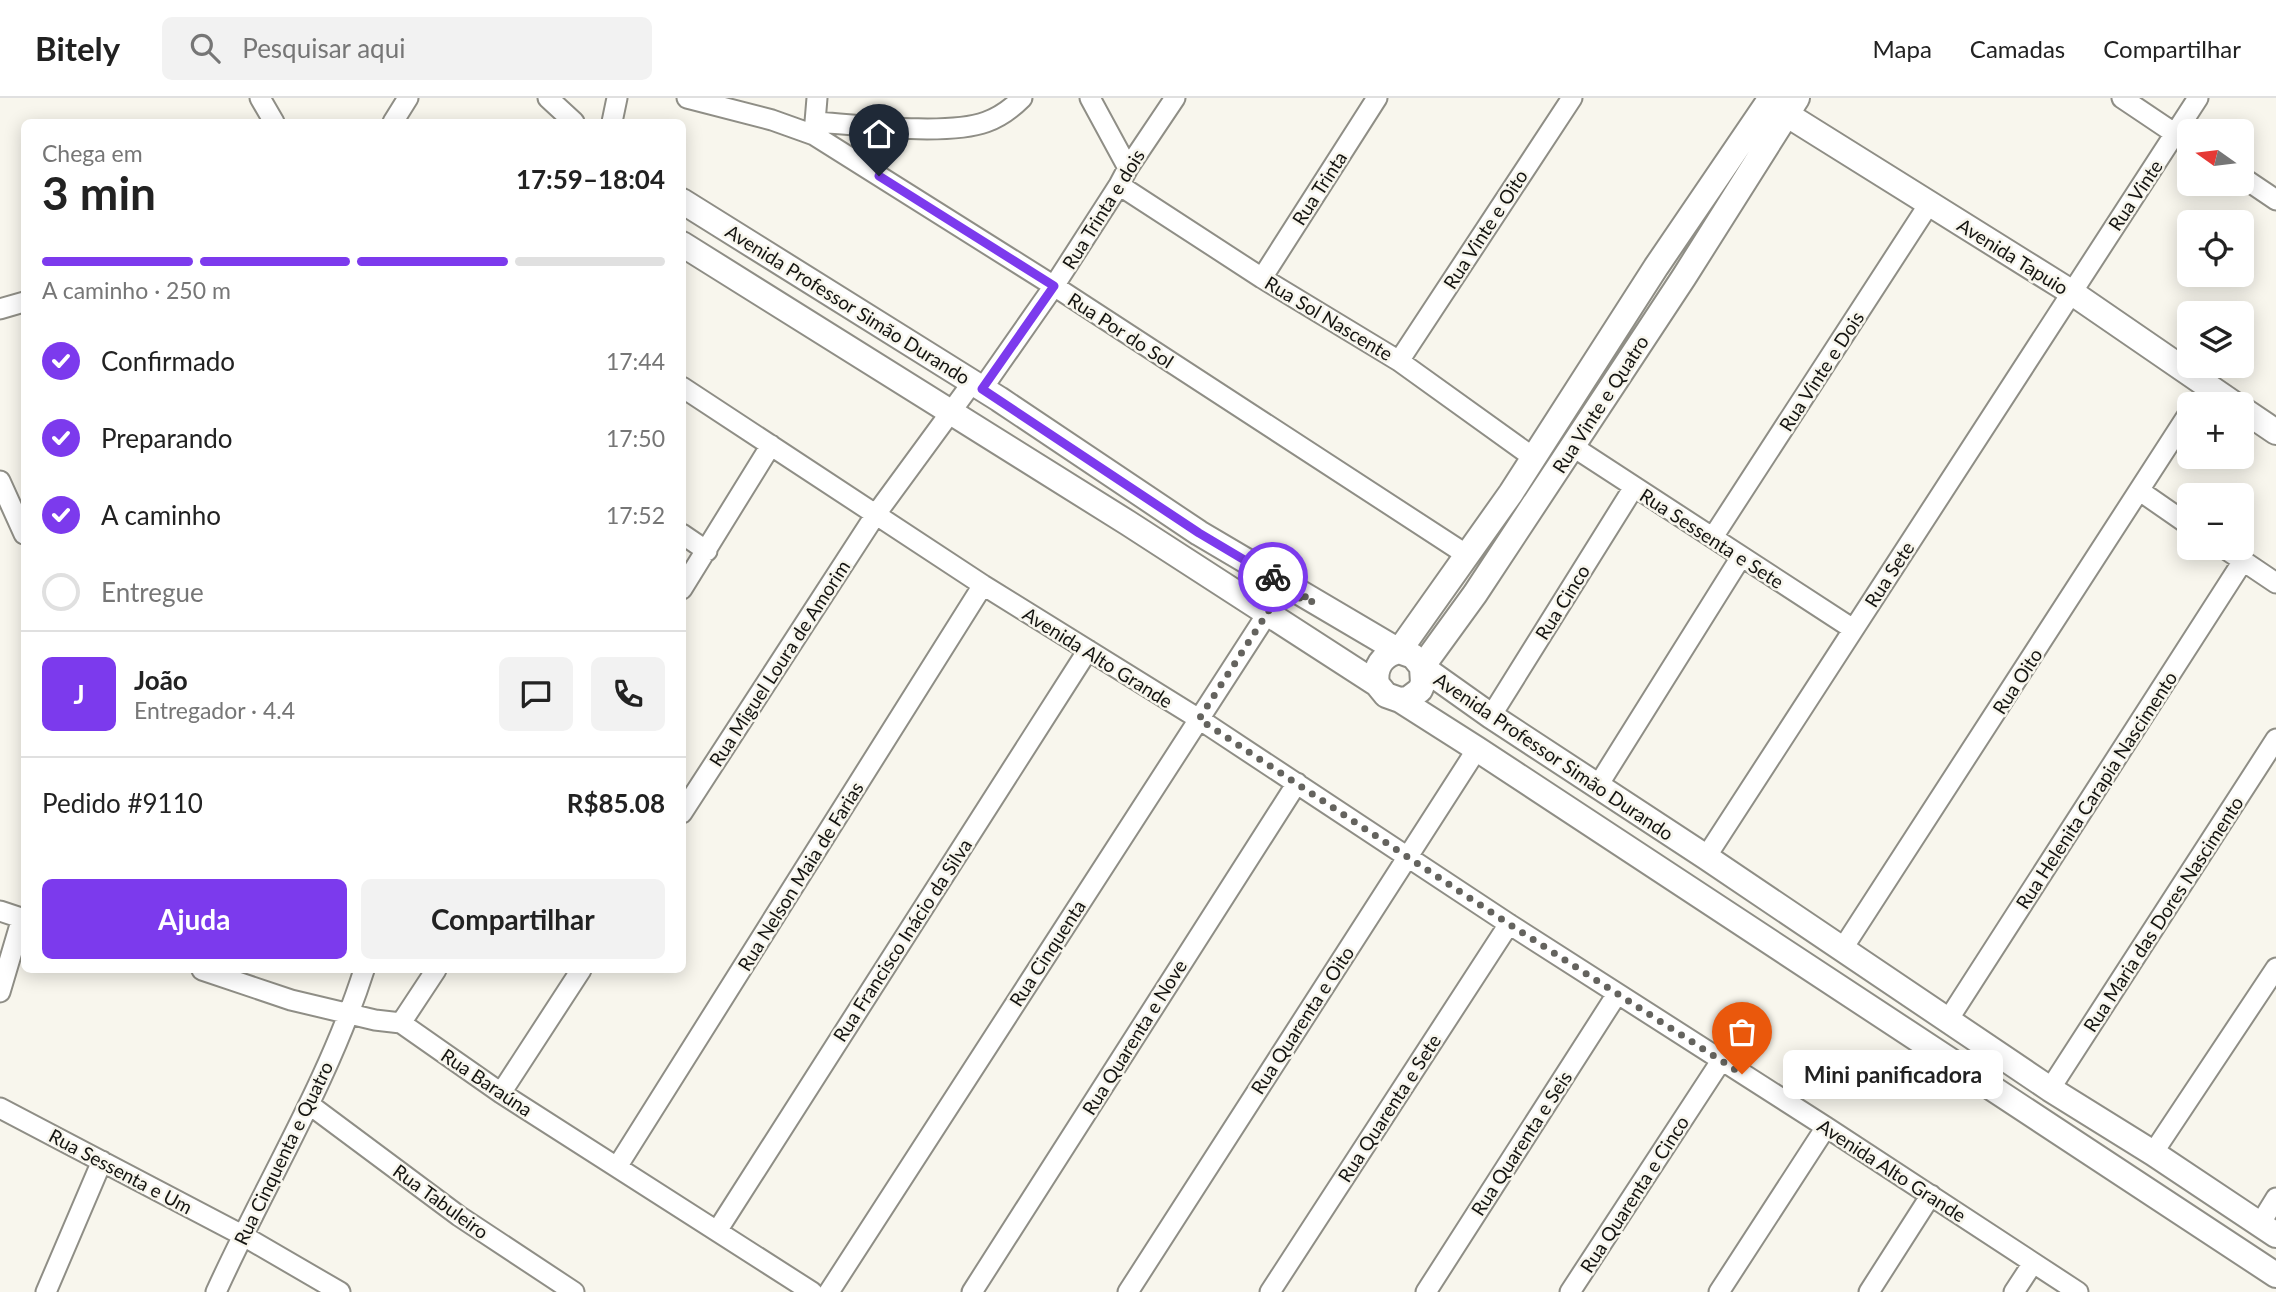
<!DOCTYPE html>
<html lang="pt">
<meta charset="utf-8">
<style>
body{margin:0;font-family:Lato,sans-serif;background:#f2f2f2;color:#222;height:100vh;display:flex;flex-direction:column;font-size:26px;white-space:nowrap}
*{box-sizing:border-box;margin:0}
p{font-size:23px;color:#767676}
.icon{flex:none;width:38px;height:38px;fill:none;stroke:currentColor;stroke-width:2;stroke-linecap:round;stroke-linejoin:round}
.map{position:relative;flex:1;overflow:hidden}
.drawer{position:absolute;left:21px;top:21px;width:665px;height:854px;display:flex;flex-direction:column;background:#fff;border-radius:10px;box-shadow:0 4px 18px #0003}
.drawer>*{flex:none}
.needle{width:46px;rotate:284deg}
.tools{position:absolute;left:2177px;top:21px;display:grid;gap:14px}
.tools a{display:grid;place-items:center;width:77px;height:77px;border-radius:10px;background:#fff;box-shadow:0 4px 18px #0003;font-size:35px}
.pin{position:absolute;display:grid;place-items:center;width:60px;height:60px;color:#fff;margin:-72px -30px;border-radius:50% 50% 50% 0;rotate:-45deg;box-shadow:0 0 7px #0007}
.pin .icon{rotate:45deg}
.courier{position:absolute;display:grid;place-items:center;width:70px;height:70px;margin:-35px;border:5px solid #7c3aed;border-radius:50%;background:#fff;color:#222;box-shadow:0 2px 9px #0007}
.bubble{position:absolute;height:49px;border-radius:10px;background:#fff;box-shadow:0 4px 18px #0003;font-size:23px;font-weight:700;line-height:49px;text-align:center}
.overview em{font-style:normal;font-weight:700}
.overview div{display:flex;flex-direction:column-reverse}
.overview{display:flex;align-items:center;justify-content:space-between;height:119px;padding:0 21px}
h1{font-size:46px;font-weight:700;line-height:52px}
.bar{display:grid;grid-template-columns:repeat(4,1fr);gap:10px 7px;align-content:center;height:84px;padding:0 21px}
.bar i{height:9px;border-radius:5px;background:#e0e0e0}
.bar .current{background:#7c3aed}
.bar p{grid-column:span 4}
.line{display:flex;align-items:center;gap:18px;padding:0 21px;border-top:2px solid #e0e0e0}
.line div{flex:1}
.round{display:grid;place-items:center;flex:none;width:74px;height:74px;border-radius:10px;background:#f2f2f2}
ol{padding:0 21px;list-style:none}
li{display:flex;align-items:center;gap:21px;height:77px}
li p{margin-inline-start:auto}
li .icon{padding:7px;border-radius:50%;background:#7c3aed;color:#fff;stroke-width:4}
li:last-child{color:#767676}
li i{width:38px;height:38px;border:4px solid #e0e0e0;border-radius:50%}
.button{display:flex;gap:14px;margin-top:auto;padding:14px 21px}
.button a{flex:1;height:80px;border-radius:10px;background:#7c3aed;color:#fff;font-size:28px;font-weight:700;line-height:80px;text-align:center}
.button a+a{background:#f2f2f2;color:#222}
header{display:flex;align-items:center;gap:42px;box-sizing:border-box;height:98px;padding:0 35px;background:#fff;border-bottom:2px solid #e0e0e0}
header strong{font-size:33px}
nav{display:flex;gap:38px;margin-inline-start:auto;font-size:24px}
.search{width:490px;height:63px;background:#f2f2f2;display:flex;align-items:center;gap:18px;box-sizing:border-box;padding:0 24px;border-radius:10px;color:#767676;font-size:26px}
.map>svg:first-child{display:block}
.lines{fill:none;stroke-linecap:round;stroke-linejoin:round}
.minor-casing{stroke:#8f8e86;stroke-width:23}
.tertiary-casing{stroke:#8f8e86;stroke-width:28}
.minor{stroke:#fff;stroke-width:19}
.tertiary{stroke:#fff;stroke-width:24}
.done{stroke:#64635e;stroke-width:7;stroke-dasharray:0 12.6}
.route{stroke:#7c3aed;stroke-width:9}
.labels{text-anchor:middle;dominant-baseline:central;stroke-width:5;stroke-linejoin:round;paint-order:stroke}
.street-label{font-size:19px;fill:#141411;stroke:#f8f6ed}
</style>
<header>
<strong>Bitely</strong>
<div class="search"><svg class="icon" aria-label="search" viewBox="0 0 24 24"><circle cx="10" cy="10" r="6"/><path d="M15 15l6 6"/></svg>Pesquisar aqui</div>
<nav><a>Mapa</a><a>Camadas</a><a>Compartilhar</a></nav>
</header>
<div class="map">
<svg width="2276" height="1194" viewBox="0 0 2276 1194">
<rect width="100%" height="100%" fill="#f8f6ed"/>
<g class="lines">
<defs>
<path id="minor" d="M260,0L274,24
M548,0L574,24
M687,0L772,22L814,37L1054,188L1467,457
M1090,0L1128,70
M2122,0L2189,45
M393,24L408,0
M612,24L617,0
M816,24C858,27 948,38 986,24C1000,19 1012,10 1022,0
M814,36L817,0
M2242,79L2276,102
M1119,87L1262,180L1399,263L1534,360
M1262,180L1377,0
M0,211L24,204
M1399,263L1572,0
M682,289L983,487L1199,621L1509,826L1826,1029L2078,1194
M982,291L1054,188L1119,87L1128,70L1175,0
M1572,348L1853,531
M0,383L24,436
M2140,393L2189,427
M682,436L707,453
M1713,439L1929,106
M2224,450L2276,485
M682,491L771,347
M1491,618L1634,389
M1597,689L1741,459
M682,715L876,416L972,285
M1706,759L2198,0
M0,813L24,821
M1843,850L2189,315
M202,872L291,902L375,922L401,925L501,995L812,1194
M0,894L22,820
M1948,922L2243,463
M401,925L436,872
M2050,991L2276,641
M501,995L581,872
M310,1007L459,1118L574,1194
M0,1010L242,1137L340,1194
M2153,1055L2276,870
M617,1069L983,487
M2260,1126L2276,1100
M717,1133L1088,552
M46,1194L102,1063
M216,1194C265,1086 328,985 364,872
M829,1194L1267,516
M972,1194L1297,685
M1128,1194L1477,651
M1270,1194L1509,826
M1426,1194L1617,896
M1570,1194L1721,963
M1719,1194L1826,1029
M1869,1194L1931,1097
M2014,1194L2033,1165"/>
<path id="tertiary" d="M1786,16L2071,194L2234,306
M682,103L999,301L1199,435L1399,553L1413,558L1422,569L1491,618L1706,759L2050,991L2153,1055L2276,1137
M682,146L1128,425L1377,586L1386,597L1400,602L1477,651L2276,1177
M2242,311L2276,334
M1377,586C1374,569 1382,557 1399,553L1511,395L1656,169L1771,0
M1400,602L1408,601L1420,592L1423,585L1422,569L1475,496L1684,179L1797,0"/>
</defs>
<use href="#minor" class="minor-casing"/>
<use href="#tertiary" class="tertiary-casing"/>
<use href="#minor" class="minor"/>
<use href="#tertiary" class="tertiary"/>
</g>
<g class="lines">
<path class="done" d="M1273,479L1314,504L1288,497L1275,503L1199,621L1509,826L1742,976"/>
<path class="route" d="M879,78L1054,188L982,291L1199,435L1273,479"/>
</g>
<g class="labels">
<g class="street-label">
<text transform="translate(1319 90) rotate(-57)">Rua Trinta</text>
<text transform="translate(2135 97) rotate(-56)">Rua Vinte</text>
<text transform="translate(1103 111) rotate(-58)">Rua Trinta e dois</text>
<text transform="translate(1485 131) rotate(-57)">Rua Vinte e Oito</text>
<text transform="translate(2013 158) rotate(32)">Avenida Tapuio</text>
<text transform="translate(848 206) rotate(32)">Avenida Professor Simão Durando</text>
<text transform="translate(1329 220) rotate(31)">Rua Sol Nascente</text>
<text transform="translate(1121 232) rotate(33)">Rua Por do Sol</text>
<text transform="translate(1821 273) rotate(-57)">Rua Vinte e Dois</text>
<text transform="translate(1600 306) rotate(-57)">Rua Vinte e Quatro</text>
<text transform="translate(1712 440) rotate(33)">Rua Sessenta e Sete</text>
<text transform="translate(1889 476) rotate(-57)">Rua Sete</text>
<text transform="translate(1562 504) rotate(-58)">Rua Cinco</text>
<text transform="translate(1098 559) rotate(32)">Avenida Alto Grande</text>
<text transform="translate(779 565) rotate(-57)">Rua Miguel Loura de Amorim</text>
<text transform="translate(2017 583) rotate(-57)">Rua Oito</text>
<text transform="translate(1554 658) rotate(34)">Avenida Professor Simão Durando</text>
<text transform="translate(2096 692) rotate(-57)">Rua Helenita Carapia Nascimento</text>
<text transform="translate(800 778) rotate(-58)">Rua Nelson Maia de Farias</text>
<text transform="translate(2163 816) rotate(-57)">Rua Maria das Dores Nascimento</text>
<text transform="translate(902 842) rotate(-57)">Rua Francisco Inácio da Silva</text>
<text transform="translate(1047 855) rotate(-57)">Rua Cinquenta</text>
<text transform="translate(1302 922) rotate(-57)">Rua Quarenta e Oito</text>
<text transform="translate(1134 939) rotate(-58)">Rua Quarenta e Nove</text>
<text transform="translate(487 984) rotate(34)">Rua Baraúna</text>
<text transform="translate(1389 1010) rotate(-57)">Rua Quarenta e Sete</text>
<text transform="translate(1521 1045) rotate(-57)">Rua Quarenta e Seis</text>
<text transform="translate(283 1055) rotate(-64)">Rua Cinquenta e Quatro</text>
<text transform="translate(1892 1072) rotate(33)">Avenida Alto Grande</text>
<text transform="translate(121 1073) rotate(28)">Rua Sessenta e Um</text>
<text transform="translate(1634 1096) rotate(-57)">Rua Quarenta e Cinco</text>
<text transform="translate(441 1103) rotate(36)">Rua Tabuleiro</text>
</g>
</g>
</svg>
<div class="tools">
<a><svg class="needle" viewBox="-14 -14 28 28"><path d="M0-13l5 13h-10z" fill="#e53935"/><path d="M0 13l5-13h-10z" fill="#767676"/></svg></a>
<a><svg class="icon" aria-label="locate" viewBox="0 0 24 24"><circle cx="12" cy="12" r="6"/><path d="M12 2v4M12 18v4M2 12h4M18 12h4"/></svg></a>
<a><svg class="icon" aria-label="layers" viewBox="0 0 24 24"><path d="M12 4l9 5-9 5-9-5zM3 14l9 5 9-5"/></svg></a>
<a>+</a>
<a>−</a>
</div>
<div class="pin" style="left:1742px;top:976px;background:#ea580c"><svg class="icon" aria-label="bag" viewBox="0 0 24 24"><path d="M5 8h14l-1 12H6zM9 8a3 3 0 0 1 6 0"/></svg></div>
<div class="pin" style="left:879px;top:78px;background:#1f2937"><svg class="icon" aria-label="home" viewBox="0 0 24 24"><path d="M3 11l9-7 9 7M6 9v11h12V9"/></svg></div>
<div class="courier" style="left:1273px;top:479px"><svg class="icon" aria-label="bike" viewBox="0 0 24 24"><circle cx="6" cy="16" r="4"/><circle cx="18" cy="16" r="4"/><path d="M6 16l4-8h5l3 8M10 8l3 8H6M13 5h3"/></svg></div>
<div class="bubble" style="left:1783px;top:952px;width:220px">Mini panificadora</div>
<section class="drawer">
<div class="overview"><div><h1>3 min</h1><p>Chega em</p></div><em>17:59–18:04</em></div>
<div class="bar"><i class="current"></i><i class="current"></i><i class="current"></i><i></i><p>A caminho · 250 m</p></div>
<ol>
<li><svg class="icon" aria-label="check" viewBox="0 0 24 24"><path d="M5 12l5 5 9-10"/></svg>Confirmado<p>17:44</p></li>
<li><svg class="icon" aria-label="check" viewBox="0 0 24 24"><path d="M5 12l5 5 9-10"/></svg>Preparando<p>17:50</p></li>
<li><svg class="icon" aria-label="check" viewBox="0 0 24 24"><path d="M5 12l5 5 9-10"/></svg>A caminho<p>17:52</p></li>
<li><i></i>Entregue</li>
</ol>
<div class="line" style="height:126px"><b class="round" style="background:#7c3aed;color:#fff">J</b><div><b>João</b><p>Entregador · 4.4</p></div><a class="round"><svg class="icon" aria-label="chat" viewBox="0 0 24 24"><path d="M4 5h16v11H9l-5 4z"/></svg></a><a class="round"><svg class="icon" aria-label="phone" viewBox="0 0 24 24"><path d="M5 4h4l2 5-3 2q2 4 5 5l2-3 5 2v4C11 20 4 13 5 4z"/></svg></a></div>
<div class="line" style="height:91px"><div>Pedido #9110</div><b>R$85.08</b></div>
<div class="button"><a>Ajuda</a><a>Compartilhar</a></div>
</section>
</div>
